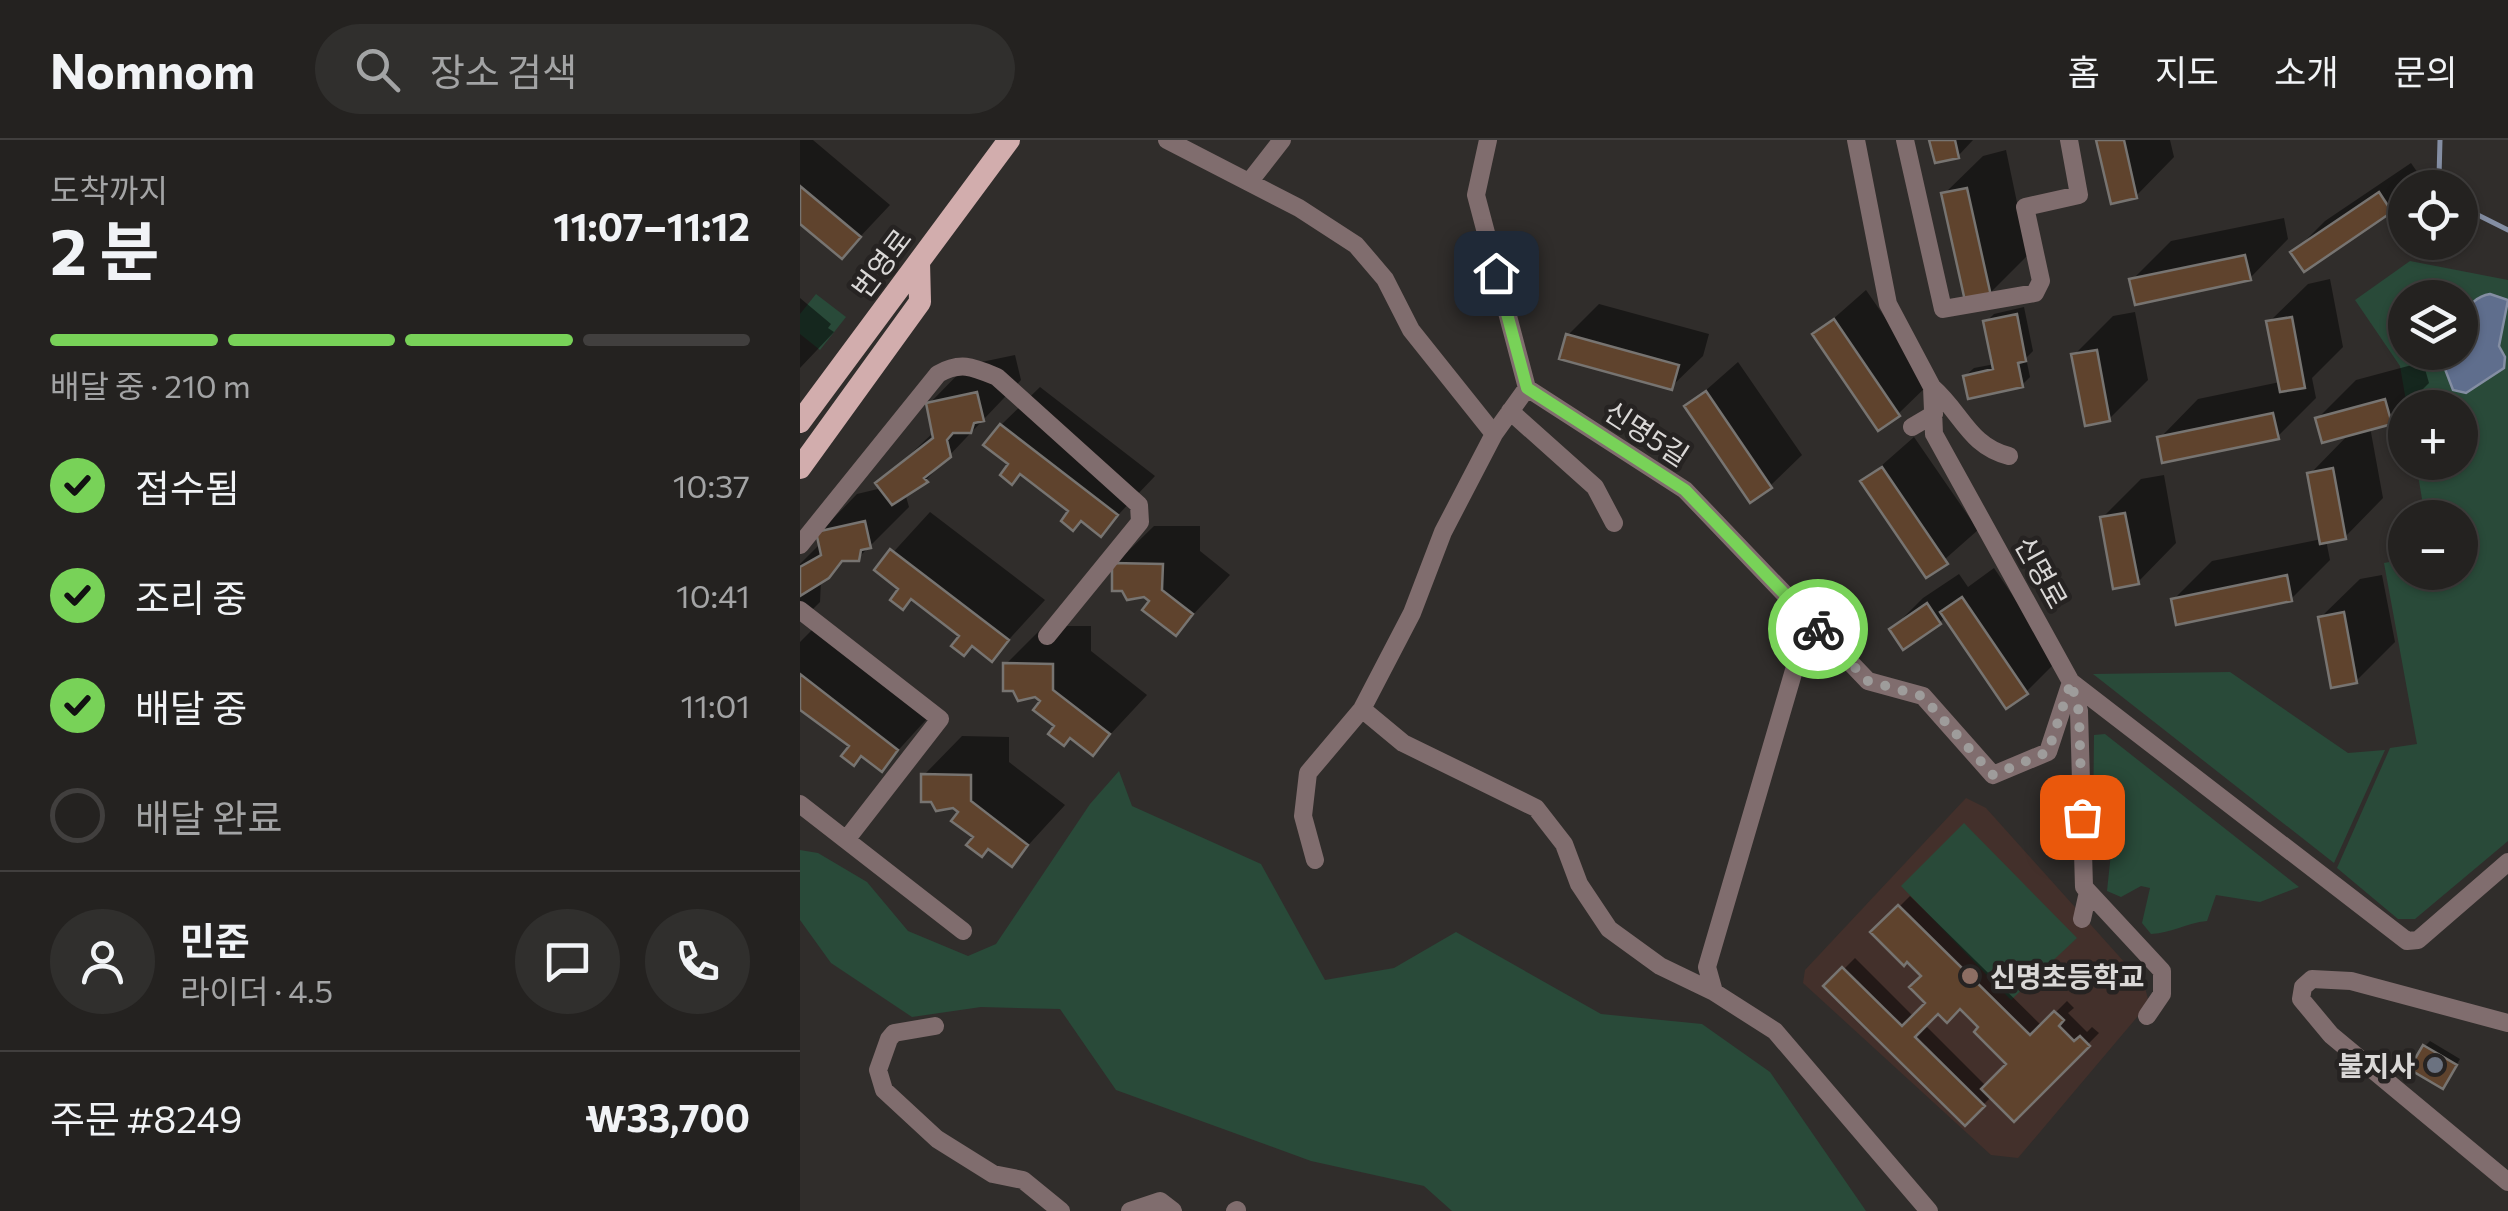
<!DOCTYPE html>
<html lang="ko">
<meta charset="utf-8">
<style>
body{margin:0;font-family:Commissioner,"Noto Sans KR",sans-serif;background:#302f2d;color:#f1f3f6;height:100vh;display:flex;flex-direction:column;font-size:38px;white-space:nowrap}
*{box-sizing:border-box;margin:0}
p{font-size:32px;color:#a3a4a5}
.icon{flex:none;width:55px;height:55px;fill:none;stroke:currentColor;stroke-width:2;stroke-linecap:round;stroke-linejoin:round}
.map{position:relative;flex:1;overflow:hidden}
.sheet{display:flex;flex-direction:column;background:#242220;width:800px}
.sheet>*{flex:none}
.buttons{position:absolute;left:1588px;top:30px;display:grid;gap:20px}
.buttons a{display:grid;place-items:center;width:90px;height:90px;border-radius:50%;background:#242220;box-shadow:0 2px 8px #0004,0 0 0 2px #413f3e;font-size:50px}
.pin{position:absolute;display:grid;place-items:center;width:85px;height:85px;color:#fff;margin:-42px;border-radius:20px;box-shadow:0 5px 15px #0006}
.courier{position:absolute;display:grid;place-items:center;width:100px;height:100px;margin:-50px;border:8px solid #78d258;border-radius:50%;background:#fff;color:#222;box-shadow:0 2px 12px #0007}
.overview em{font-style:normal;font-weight:700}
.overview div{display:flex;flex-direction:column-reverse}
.overview{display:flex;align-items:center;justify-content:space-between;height:170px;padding:0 50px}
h1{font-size:65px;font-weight:700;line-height:75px}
.bar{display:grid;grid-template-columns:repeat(4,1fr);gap:15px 10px;align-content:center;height:120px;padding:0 50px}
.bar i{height:12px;border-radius:8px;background:#413f3e}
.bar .active{background:#78d258}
.bar p{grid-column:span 4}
.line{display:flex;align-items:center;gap:25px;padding:0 50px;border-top:2px solid #413f3e}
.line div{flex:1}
.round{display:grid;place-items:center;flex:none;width:105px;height:105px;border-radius:52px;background:#302f2d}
ol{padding:0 50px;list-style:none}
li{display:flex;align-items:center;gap:30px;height:110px}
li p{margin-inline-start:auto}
li .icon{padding:10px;border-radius:50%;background:#78d258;color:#111;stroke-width:4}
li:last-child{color:#a3a4a5}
li i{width:55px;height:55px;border:5px solid #413f3e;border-radius:50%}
header{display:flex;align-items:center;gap:60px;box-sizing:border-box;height:140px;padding:0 50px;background:#242220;border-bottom:2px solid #413f3e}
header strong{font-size:48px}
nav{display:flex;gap:55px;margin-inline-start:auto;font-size:35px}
.search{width:700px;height:90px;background:#302f2d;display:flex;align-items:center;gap:25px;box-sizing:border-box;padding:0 35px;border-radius:55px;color:#a3a4a5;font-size:38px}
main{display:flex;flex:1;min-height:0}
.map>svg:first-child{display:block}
.education{fill:#43302b}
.green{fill:#294a39;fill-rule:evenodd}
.water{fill:#5f6e8d;stroke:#848ea3;stroke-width:2.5}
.shadow{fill:#0007;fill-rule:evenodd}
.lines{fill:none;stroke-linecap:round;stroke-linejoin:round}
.stream{stroke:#848ea3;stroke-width:5}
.building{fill:#5f432d;stroke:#777471;stroke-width:2.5}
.minor{stroke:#806d6e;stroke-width:18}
.major{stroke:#d2adad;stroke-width:22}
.done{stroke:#9e9c9b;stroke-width:10;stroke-dasharray:0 18}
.route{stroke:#78d258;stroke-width:12}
.education-dot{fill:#8d6e63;stroke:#262322;stroke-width:4}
.worship-dot{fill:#6b7280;stroke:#262322;stroke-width:4}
.labels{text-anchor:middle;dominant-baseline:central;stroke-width:9;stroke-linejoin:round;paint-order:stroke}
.street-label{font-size:28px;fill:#dad8d7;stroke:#262322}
.poi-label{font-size:28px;font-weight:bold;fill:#dad8d7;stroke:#262322;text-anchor:start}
</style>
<header>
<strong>Nomnom</strong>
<div class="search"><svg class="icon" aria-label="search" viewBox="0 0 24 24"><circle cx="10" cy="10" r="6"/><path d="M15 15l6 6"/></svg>장소 검색</div>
<nav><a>홈</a><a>지도</a><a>소개</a><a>문의</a></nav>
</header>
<main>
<section class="sheet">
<div class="overview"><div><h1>2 분</h1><p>도착까지</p></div><em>11:07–11:12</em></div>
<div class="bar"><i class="active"></i><i class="active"></i><i class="active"></i><i></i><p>배달 중 · 210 m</p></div>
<ol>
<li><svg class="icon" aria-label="check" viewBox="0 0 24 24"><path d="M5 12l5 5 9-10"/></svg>접수됨<p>10:37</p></li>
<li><svg class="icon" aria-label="check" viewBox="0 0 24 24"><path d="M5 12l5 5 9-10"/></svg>조리 중<p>10:41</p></li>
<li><svg class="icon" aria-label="check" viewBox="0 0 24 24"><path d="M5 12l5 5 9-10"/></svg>배달 중<p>11:01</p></li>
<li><i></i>배달 완료</li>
</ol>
<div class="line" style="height:180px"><a class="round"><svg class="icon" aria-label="person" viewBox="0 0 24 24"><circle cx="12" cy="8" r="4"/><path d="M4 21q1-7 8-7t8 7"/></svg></a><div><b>민준</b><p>라이더 · 4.5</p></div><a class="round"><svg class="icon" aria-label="chat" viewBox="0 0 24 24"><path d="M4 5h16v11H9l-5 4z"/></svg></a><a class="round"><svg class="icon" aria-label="phone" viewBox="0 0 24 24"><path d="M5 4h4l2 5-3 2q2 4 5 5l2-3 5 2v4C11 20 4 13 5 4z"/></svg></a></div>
<div class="line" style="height:130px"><div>주문 #8249</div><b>₩33,700</b></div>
</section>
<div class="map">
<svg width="1708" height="1071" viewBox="0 0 1708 1071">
<rect width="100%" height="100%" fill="#302d2b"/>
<path class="education" d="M1166,658L1186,668L1344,844L1349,863L1218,1018L1191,1015L1003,843L1005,830Z"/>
<path class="green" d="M1610,121L1708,140V701L1615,779H1598L1537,728L1590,608L1617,604L1584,423L1605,419V432H1660V378L1625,377L1616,323L1660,322V268L1607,267L1600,226L1555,160ZM1605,158H1660V212H1605Z
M16,154L46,177L20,210L0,194V174Z
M1430,532L1548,613L1585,610L1534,723L1293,534Z
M1305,594L1499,747L1460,762L1416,755L1407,781C1386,783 1372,793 1351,794L1342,783L1350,748L1341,746L1321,757L1307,751L1311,713L1293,689L1294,595Z
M319,631L332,666L461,724L525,840L594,828L656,792L801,874L902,884L970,932L1066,1071H652L624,1046L511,1021L316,950L260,869L181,867L112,877L31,823L0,780V710L18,713L67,742L108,791L168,816L196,804L290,664Z
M1164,683L1277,798L1211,860L1101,746Z"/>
<path class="water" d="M1690,154L1708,160L1699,206L1705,217L1704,228L1666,253L1653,250L1640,216L1660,212C1660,189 1662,159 1690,154Z"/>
<path class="shadow" d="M0,0H13L90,65L42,116L0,81Z
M1132,0H1173L1158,16Z
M1297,0H1370L1374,17L1336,56Z
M1206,10L1228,115L1190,153L1144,54L1183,16Z
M1611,23L1622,39L1613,48H1605V55L1590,70L1493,113L1525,81Z
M1484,78L1488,99L1450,138L1332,140L1371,101Z
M1530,139L1543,207L1512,238L1516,258L1477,297L1360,298L1398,259L1480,242L1469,182L1508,144Z
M1066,150L1130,243L1098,274L1016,194Z
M0,158L31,184L28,188L34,192L0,228Z
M799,164L909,194L903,216L871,247L768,195Z
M1224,167L1233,211L1226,218L1230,237L1222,245L1165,236L1174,228L1195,224L1186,182L1194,174Z
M1335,172L1348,240L1309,279L1274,215L1313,176Z
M215,215L221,240L126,340L105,353L109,367L58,418H46L21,440L20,462L0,482V424L21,403L19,393L57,354L82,348L79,344L135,291L129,264L167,225Z
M938,222L1002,315L970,346L888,266Z
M1623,222L1629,243L1590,282L1570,287L1583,358L1545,397L1526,400L1530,420L1491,459L1373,460L1412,421L1522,399L1510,334L1550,293L1517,279L1556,240Z
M240,247L355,336L301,393L211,324L201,285Z
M1114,297L1178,390L1127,435L1064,341Z
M1364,335L1376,403L1338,442L1302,378L1341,339Z
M130,372L245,460L192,518L77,430Z
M354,386H400V411L430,435L376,493L353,460L315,424Z
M1194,428L1257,521L1226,552L1146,476L1140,482L1092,489L1123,458L1159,434L1168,447Z
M1582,435L1595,502L1556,541L1521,477L1560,439Z
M20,482L135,570L82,628L0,569V502Z
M244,486H291V511L347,555L293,613L258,586L243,561L206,524Z
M162,596L209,597V622L265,665L211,724L176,697L163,670L134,665L124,635Z
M1110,756L1242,886L1267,861L1274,868L1268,873L1287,892L1292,887L1299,893L1214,979L1192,956L1165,983L1027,846L1055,818L1114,877L1129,863L1124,835L1074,792ZM1160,866L1210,924L1187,947L1124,884L1138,871Z
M1630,901L1660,919L1647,941L1625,906Z"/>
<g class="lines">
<path class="stream" d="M1640,0L1639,37L1645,48
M1660,66L1708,90"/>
</g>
<path class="building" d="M1129,0H1155L1159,18L1135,23Z
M1296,0H1324L1337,58L1311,64Z
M0,46L61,97L42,119L0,84Z
M1167,48L1191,156L1165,161L1141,53Z
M1579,52L1592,72L1504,132L1490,112Z
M1445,115L1451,140L1335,165L1329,139Z
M1217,174L1226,221L1218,223L1223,247L1168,259L1163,236L1193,229L1183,181Z
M1492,177L1505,248L1480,252L1466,181Z
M1034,179L1100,276L1078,291L1012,194Z
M766,194L879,225L872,250L759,219Z
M1297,210L1310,281L1285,286L1271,214Z
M906,251L972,348L950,363L884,266Z
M177,252L184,281L174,283L171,293H153L147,300L151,317L124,338L128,342L92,365L75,343L133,298L126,263Z
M1585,259L1592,284L1522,303L1515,278Z
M1473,273L1479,299L1362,323L1357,297Z
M200,284L318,375L301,397L281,381L273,391L261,381L268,371L220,334L212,345L200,335L208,324L183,305Z
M1082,327L1148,424L1126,438L1060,341Z
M1533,328L1546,399L1520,404L1507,333Z
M1325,373L1339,444L1313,449L1300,377Z
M65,381L71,408L61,410L59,421H42L29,438L0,456V427L21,415L16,392Z
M90,409L209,500L192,522L172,506L164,516L151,506L159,496L111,459L103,470L90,460L98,449L74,430Z
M312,423L363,424L362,450L393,474L376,496L342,470L349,461L344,457L327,460L322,451H312Z
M1487,435L1492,461L1376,485L1371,459Z
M1162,457L1228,554L1206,569L1140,472Z
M1127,463L1141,484L1103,510L1089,489Z
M1544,472L1557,543L1531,548L1518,477Z
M203,523L253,524V550L310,594L293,616L270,598L264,606L248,594L254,586L233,570L240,561L235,557L218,561L213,551H203Z
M0,534L98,610L82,632L61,616L54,626L41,616L49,606L0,570Z
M121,634L171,635V661L228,705L212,727L188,709L182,717L166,705L173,697L151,681L158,672L153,668L136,671L131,662H121Z
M1098,765L1230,895L1254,871L1264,880L1259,886L1274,901L1280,896L1290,906L1214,982L1181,949L1206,924L1174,892L1178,887L1160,869L1147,883L1138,874L1115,897L1185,966L1165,986L1023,846L1042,827L1102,886L1125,863L1109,847L1121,836L1107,822L1104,826L1070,792Z
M1623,905L1657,925L1643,949L1609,929Z"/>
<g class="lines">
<path class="minor" d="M367,0L499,68L556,105L585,139L611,190L694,294
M688,0L676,55L727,248L885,350L1068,541L1123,556L1193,635L1248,612L1271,542
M1056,0L1088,164L1132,247L1134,294L1271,542L1279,571L1284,747L1362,831V854L1347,876
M1105,0L1143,169L1235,153L1241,141L1225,67L1279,55L1269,0
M450,41L482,0
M1132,247C1162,273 1169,306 1209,316
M710,271L795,347L814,383
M1112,287L1134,274
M0,405L138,234C161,221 173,227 197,237L339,365L340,382L247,496
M0,470L140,579L46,700
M1009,479L907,827L914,852L975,891L1129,1071
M1271,542L1607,801L1618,800L1708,722
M562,569L603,603L736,668L764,704L779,744L809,789L860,826L914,852
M0,664L163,791
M515,720L503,676L508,633L562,569L612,473L643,392L694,294L727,248
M1282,779L1288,752
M1708,883L1551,841L1512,839L1503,847L1501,859L1531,895L1708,1042
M135,886L94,893L89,899L78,930L84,950L137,999L193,1034L223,1040L261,1071
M330,1071L360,1061L373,1071
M435,1071L437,1070"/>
<path class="major" d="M0,282L209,0
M0,328L120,162L119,122"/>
</g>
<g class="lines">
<path class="done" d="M1018,489L1068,541L1122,556L1193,635L1248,612L1271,542L1279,572L1282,677"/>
<path class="route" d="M696,133L727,248L885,350L1018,489"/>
</g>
<circle class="education-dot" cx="1170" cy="836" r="10"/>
<circle class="worship-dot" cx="1635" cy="925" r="10"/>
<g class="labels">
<g class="street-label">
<text transform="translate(81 123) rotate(-53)">번영로</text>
<text transform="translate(847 293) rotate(33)">신명5길</text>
<text transform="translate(1242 432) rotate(61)">신명로</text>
</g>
<g class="poi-label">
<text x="1190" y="836">신명초등학교</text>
<text x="1615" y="925" text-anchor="end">불지사</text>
</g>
</g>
</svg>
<div class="buttons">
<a><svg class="icon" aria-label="locate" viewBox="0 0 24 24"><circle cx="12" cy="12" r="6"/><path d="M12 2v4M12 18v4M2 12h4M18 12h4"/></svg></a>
<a><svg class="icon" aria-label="layers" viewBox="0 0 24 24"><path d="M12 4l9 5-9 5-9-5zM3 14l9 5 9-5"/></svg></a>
<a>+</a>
<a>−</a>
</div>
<div class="pin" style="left:1282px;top:677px;background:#ea580c"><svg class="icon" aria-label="bag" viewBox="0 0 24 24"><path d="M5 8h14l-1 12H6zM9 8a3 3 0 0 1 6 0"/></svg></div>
<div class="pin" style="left:696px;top:133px;background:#1f2937"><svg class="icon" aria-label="home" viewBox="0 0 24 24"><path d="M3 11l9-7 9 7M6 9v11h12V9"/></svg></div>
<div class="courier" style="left:1018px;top:489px"><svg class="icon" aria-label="bike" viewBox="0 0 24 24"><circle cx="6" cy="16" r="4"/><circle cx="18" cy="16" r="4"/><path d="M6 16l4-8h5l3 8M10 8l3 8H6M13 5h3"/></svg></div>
</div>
</main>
